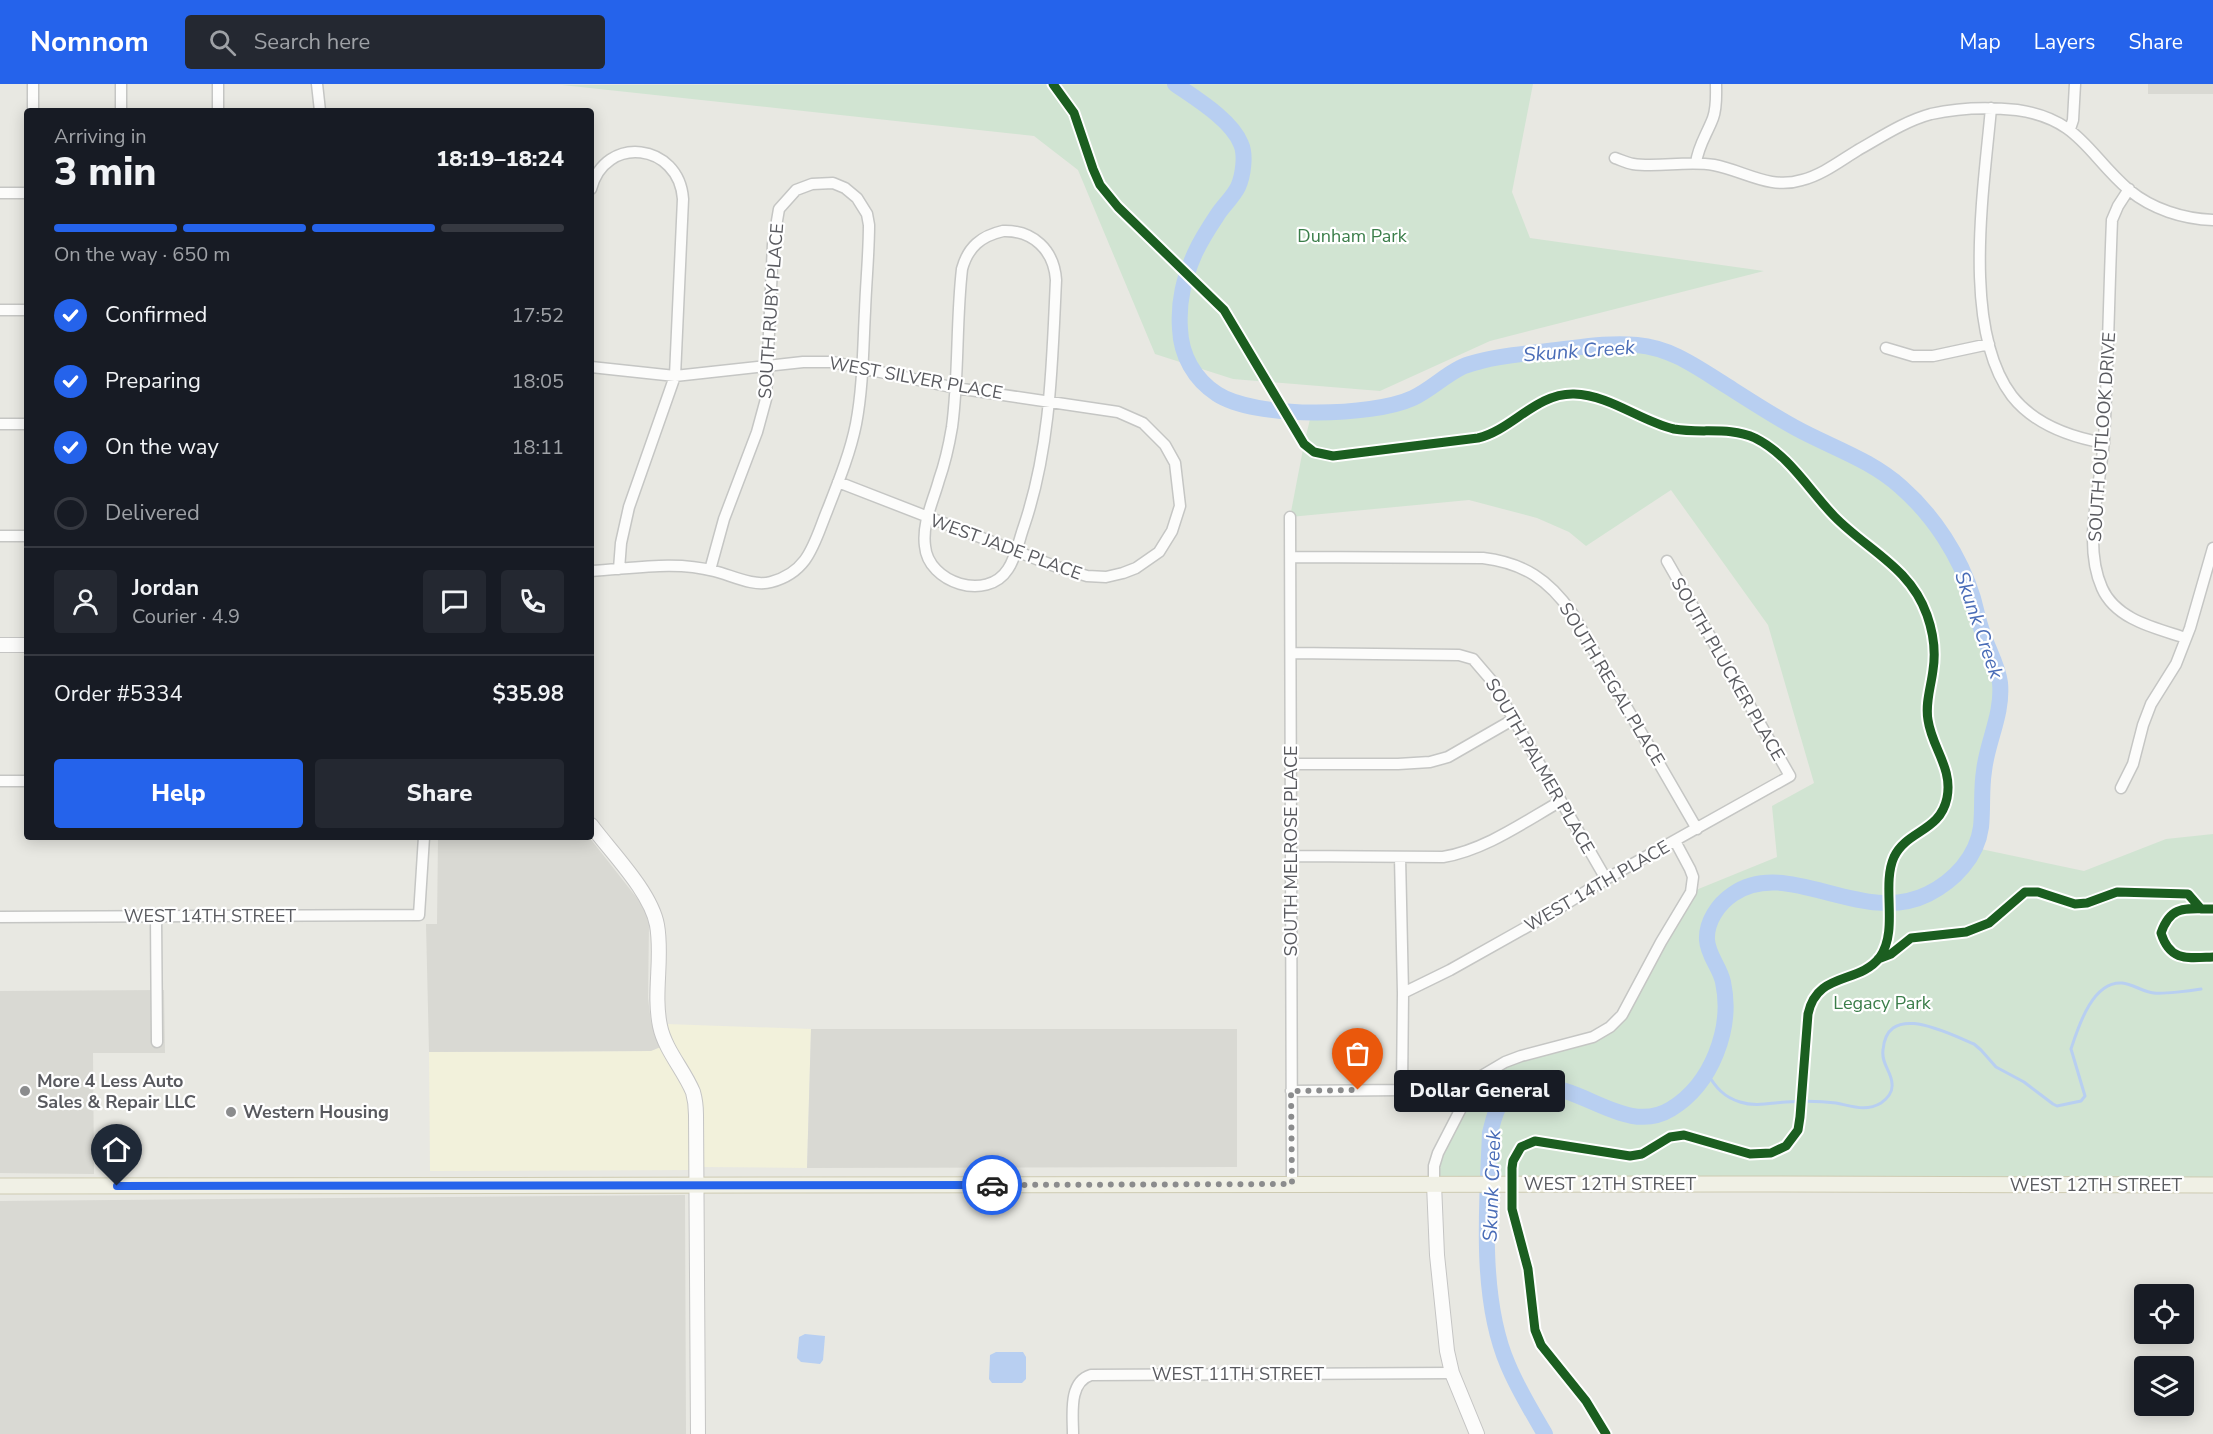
<!DOCTYPE html>
<meta charset="utf-8">
<style>
body{margin:0;font-family:"Nunito Sans",sans-serif;background:#242831;color:#f1f3f6;height:100vh;display:flex;flex-direction:column;font-size:22px;white-space:nowrap}
*{box-sizing:border-box;margin:0}
p{font-size:20px;color:#9ea1a6}
.icon{flex:none;width:33px;height:33px;fill:none;stroke:currentColor;stroke-width:2;stroke-linecap:round;stroke-linejoin:round}
.map{position:relative;flex:1;overflow:hidden}
.details{position:absolute;left:24px;top:24px;width:570px;height:732px;display:flex;flex-direction:column;background:#171b24;border-radius:6px;box-shadow:0 3px 15px #0003}
.details>*{flex:none}
.buttons{position:absolute;left:2134px;top:1200px;display:grid;gap:12px}
.buttons a{display:grid;place-items:center;width:60px;height:60px;border-radius:6px;background:#171b24;box-shadow:0 3px 15px #0003;font-size:30px}
.pin{position:absolute;display:grid;place-items:center;width:51px;height:51px;color:#fff;margin:-62px -26px;border-radius:50% 50% 50% 0;rotate:-45deg;box-shadow:0 0 6px #0007}
.pin .icon{rotate:45deg}
.courier{position:absolute;display:grid;place-items:center;width:60px;height:60px;margin:-30px;border:4px solid #2563eb;border-radius:50%;background:#fff;color:#222;box-shadow:0 2px 8px #0007}
.bubble{position:absolute;height:42px;border-radius:6px;background:#171b24;box-shadow:0 3px 15px #0003;font-size:20px;font-weight:800;line-height:42px;text-align:center}
.headline em{font-style:normal;font-weight:800}
.headline div{display:flex;flex-direction:column-reverse}
.headline{display:flex;align-items:center;justify-content:space-between;height:102px;padding:0 30px}
h1{font-size:39px;font-weight:800;line-height:45px}
.bar{display:grid;grid-template-columns:repeat(4,1fr);gap:9px 6px;align-content:center;height:72px;padding:0 30px}
.bar i{height:8px;border-radius:4px;background:#363941}
.bar .on{background:#2563eb}
.bar p{grid-column:span 4}
.line{display:flex;align-items:center;gap:15px;padding:0 30px;border-top:2px solid #363941}
.line div{flex:1}
.round{display:grid;place-items:center;flex:none;width:63px;height:63px;border-radius:6px;background:#242831}
ol{padding:0 30px;list-style:none}
li{display:flex;align-items:center;gap:18px;height:66px}
li p{margin-inline-start:auto}
li .icon{padding:6px;border-radius:50%;background:#2563eb;color:#fff;stroke-width:4}
li:last-child{color:#9ea1a6}
li i{width:33px;height:33px;border:3px solid #363941;border-radius:50%}
.action{display:flex;gap:12px;margin-top:auto;padding:12px 30px}
.action a{flex:1;height:69px;border-radius:6px;background:#2563eb;color:#fff;font-size:24px;font-weight:800;line-height:69px;text-align:center}
.action a+a{background:#242831;color:#f1f3f6}
header{display:flex;align-items:center;gap:36px;box-sizing:border-box;height:84px;padding:0 30px;background:#2563eb;color:#fff}
header strong{font-size:28px}
nav{display:flex;gap:33px;margin-inline-start:auto;font-size:21px}
.search{width:420px;height:54px;background:#242831;display:flex;align-items:center;gap:15px;box-sizing:border-box;padding:0 21px;border-radius:6px;color:#9ea1a6;font-size:22px}
.map>svg:first-child{display:block}
.commercial{fill:#f2f1db}
.industrial{fill:#d9d9d3}
.green{fill:#d1e4d2}
.water{fill:#b8cff1}
.lines{fill:none;stroke-linecap:round;stroke-linejoin:round}
.stream{stroke:#b8cff1;stroke-width:3}
.river{stroke:#b8cff1;stroke-width:16}
.street-casing{stroke:#c5c6c4;stroke-width:13}
.secondary-casing{stroke:#c5c5c4;stroke-width:16}
.primary-casing{stroke:#cecbb2;stroke-width:17}
.street{stroke:#fcfcfb;stroke-width:10}
.secondary{stroke:#fcfcfb;stroke-width:14}
.primary{stroke:#f0f0e5;stroke-width:15}
.cycleway-casing{stroke:#fff;stroke-width:13}
.cycleway{stroke:#1b5e20;stroke-width:9}
.done{stroke:#8b8c8d;stroke-width:6;stroke-dasharray:0 10.8}
.route{stroke:#2563eb;stroke-width:8}
.poi-dot{fill:#8b8c8d;stroke:#fff;stroke-width:2}
.labels{text-anchor:middle;dominant-baseline:central;stroke-width:4.5;stroke-linejoin:round;paint-order:stroke}
.park-label{font-size:18px;fill:#3a7d49;stroke:#fff}
.street-label{font-size:18px;fill:#595a5f;stroke:#fff}
.poi-label{font-size:18px;font-weight:bold;fill:#595a5f;stroke:#fff;text-anchor:start}
.water-label{font-size:20px;font-style:italic;fill:#496cb7;stroke:#fff}
</style>
<header>
<strong>Nomnom</strong>
<div class="search"><svg class="icon" aria-label="search" viewBox="0 0 24 24"><circle cx="10" cy="10" r="6"/><path d="M15 15l6 6"/></svg>Search here</div>
<nav><a>Map</a><a>Layers</a><a>Share</a></nav>
</header>
<div class="map">
<svg width="2213" height="1350" viewBox="0 0 2213 1350">
<rect width="100%" height="100%" fill="#e8e8e2"/>
<path class="commercial" d="M666,940L811,945L807,1084L703,1083L702,1013L694,992L676,963Z
M663,962L692,1020V1086L430,1087L429,968L650,967Z"/>
<path class="industrial" d="M2148,0H2213V10H2148Z
M438,753H589L644,823L649,840L648,914L651,938L663,962L651,967L429,968L426,840H437Z
M164,906L165,969H93L94,1090L0,1089V907Z
M811,945H1237V1083L807,1084Z
M685,1111L686,1350H0V1117Z"/>
<path class="green" d="M1533,0L1512,108L1530,154L1764,187L1490,257L1380,307L1233,295L1155,270L1078,86L1034,52L562,1Z
M1635,260L1668,267L1696,282L1797,345L1850,369L1896,398L1922,422L1952,464L1972,509L1983,551L2000,597L1995,643L1984,680L1976,764L2084,787L2166,755L2213,750V1101L1434,1100L1438,1069L1488,987L1603,948L1630,919L1691,808L1777,773L1772,722L1814,699L1768,541L1671,406L1586,462L1569,448L1537,434L1469,416L1290,433L1304,360L1312,327L1371,326L1409,316L1436,301L1458,284L1488,275L1597,262Z"/>
<path class="water" d="M805,1250L825,1252L823,1276L820,1280L801,1278L797,1274L799,1253Z
M996,1268H1023L1026,1273V1295L1022,1299H992L989,1295L990,1271Z"/>
<g class="lines">
<path class="stream" d="M1707,989C1716,1004 1724,1013 1740,1018C1755,1023 1771,1019 1786,1018C1802,1017 1820,1017 1836,1019C1852,1022 1866,1028 1881,1019C1887,1015 1893,1008 1892,1000C1892,988 1881,980 1883,966C1887,916 1949,950 1974,960L1981,966L1996,983L2024,998L2053,1020L2057,1022L2081,1017L2085,1012L2071,965C2078,944 2092,897 2122,899C2133,900 2143,908 2154,909C2164,910 2189,907 2201,905"/>
<path class="river" d="M1175,0C1195,14 1232,36 1241,60C1246,71 1243,92 1238,103C1233,113 1224,121 1218,130C1210,142 1201,156 1195,169C1184,194 1178,217 1180,245C1181,271 1194,295 1217,310C1255,335 1372,333 1413,314C1430,306 1444,292 1460,284C1467,280 1474,279 1481,277C1503,271 1526,270 1548,267C1577,264 1608,258 1637,261C1672,264 1698,284 1727,302C1749,316 1772,331 1794,343C1830,363 1870,375 1901,403C1934,432 1960,472 1973,514C1976,525 1978,536 1982,547C1987,564 1998,581 2000,599C2003,630 1987,658 1984,687C1981,706 1983,725 1981,743C1977,773 1954,797 1928,810C1862,843 1788,772 1733,810C1718,820 1706,838 1707,856C1708,872 1720,883 1723,898C1733,944 1712,1000 1671,1025C1635,1047 1599,1017 1565,1007C1545,1001 1517,1001 1502,1018C1495,1026 1493,1038 1490,1049C1487,1121 1479,1214 1508,1281C1518,1305 1532,1328 1545,1350"/>
<defs>
<path id="street" d="M121,0V27
M317,0L320,27
M1991,24C1984,104 1961,245 2012,312C2034,340 2070,353 2104,359
M33,27V0
M218,27V0
M2070,45L2073,36L2075,0
M1615,74C1621,76 1627,79 1633,80C1659,84 1687,76 1714,81C1745,87 1770,106 1802,96C1822,91 1840,77 1858,66C1881,53 1905,37 1931,30C1958,24 1990,23 2017,26C2080,35 2088,71 2129,106C2152,125 2183,135 2213,136
M1696,79C1698,62 1707,50 1713,34C1717,23 1716,11 1716,0
M591,105C605,50 679,59 683,115L675,292L629,423L621,459L619,485
M2129,105L2118,122L2112,136C2109,209 2108,282 2104,355C2101,402 2082,459 2102,504C2116,536 2156,544 2186,554
M0,109H27
M1003,147C1033,146 1054,166 1056,196C1052,279 1051,362 1024,442C1019,456 1016,473 1008,485C987,518 928,499 925,462C922,439 933,418 939,396C945,379 949,361 952,343C959,291 956,237 962,185C968,163 981,152 1003,147Z
M0,226H27
M1886,264L1913,272H1933L1989,260
M591,283L675,292L803,278H833L956,304L1118,328L1143,339L1165,361L1175,379L1180,422L1172,447L1159,468L1136,484L1123,489L1106,493L1087,492L1057,483L838,398
M0,340H27
M1290,433L1292,1100
M0,452H27
M1291,473L1483,474C1524,479 1549,496 1572,529L1697,745
M591,487C630,485 675,476 714,487C731,491 753,503 771,498C809,488 814,459 827,427C838,399 850,370 856,340C863,303 863,265 865,227C866,198 869,169 869,141L867,130L857,114L845,104L833,99L812,100L796,106L779,125L773,160L766,315L757,348L724,435L710,486
M1292,569L1459,571L1473,575L1491,596L1606,795
M1292,680H1398L1430,678L1448,673L1514,635
M0,697H27
M2121,704L2133,680L2143,641L2151,620L2176,580L2190,544L2213,464
M1291,772L1443,773C1485,766 1524,738 1561,717
M156,832L157,958
M0,833L419,831L424,753
M1403,909L1450,886L1548,831L1606,795L1790,692L1667,477
M1291,1007L1402,1006L1403,909L1400,773
M1434,1100V1082L1438,1069L1471,1005L1483,991L1505,978L1521,972L1593,953L1610,943L1622,931L1661,858L1691,808L1693,793L1690,785L1675,757
M1073,1350C1073,1331 1068,1298 1091,1291L1452,1289"/>
<path id="secondary" d="M0,561H27
M591,741C611,768 651,808 657,841C663,874 653,909 660,942C665,966 684,986 693,1008C695,1015 696,1024 696,1031L698,1350
M1434,1100L1437,1171L1447,1267L1452,1289L1477,1350"/>
<path id="primary" d="M0,1102L1732,1100L2213,1101"/>
</defs>
<use href="#street" class="street-casing"/>
<use href="#secondary" class="secondary-casing"/>
<use href="#primary" class="primary-casing"/>
<use href="#street" class="street"/>
<use href="#secondary" class="secondary"/>
<use href="#primary" class="primary"/>
<defs>
<path id="cycleway" d="M1053,0L1074,29L1093,85L1100,101L1118,123L1224,226L1304,360L1314,368L1333,372L1478,354C1512,346 1536,309 1574,310C1610,311 1640,337 1674,345C1701,350 1729,342 1755,354C1789,371 1809,406 1834,432C1867,466 1910,483 1927,531C1933,548 1936,567 1933,586C1931,603 1925,619 1928,636C1932,664 1953,684 1947,714C1940,748 1907,746 1894,773C1881,802 1899,846 1880,873C1859,901 1817,887 1808,930L1800,1033L1798,1046L1786,1062L1771,1069L1750,1070L1684,1051L1670,1053L1642,1070L1630,1072L1535,1057L1521,1063L1513,1077L1512,1084V1125L1528,1185L1535,1246L1541,1261L1586,1317L1606,1350
M2213,825C2186,825 2171,820 2161,849C2170,878 2188,874 2213,873
M1878,875L1891,870L1911,854L1966,848L1989,839L2025,808H2038L2075,820L2087,819L2117,808L2188,810L2201,825"/>
</defs>
<use href="#cycleway" class="cycleway-casing"/>
<use href="#cycleway" class="cycleway"/>
</g>
<g class="lines">
<path class="done" d="M992,1101L1292,1100L1291,1007L1358,1006"/>
<path class="route" d="M117,1102L992,1101"/>
</g>
<g class="poi-dot">
<circle cx="25" cy="1007" r="6"/>
<circle cx="231" cy="1028" r="6"/>
</g>
<g class="labels">
<g class="park-label">
<text x="1352" y="152">Dunham Park</text>
<text x="1882" y="919">Legacy Park</text>
</g>
<g class="street-label">
<text transform="translate(771 227) rotate(-86)">SOUTH RUBY PLACE</text>
<text transform="translate(916 294) rotate(10)">WEST SILVER PLACE</text>
<text transform="translate(2102 353) rotate(-86)">SOUTH OUTLOOK DRIVE</text>
<text transform="translate(1006 463) rotate(20)">WEST JADE PLACE</text>
<text transform="translate(1728 585) rotate(60)">SOUTH PLUCKER PLACE</text>
<text transform="translate(1612 600) rotate(59)">SOUTH REGAL PLACE</text>
<text transform="translate(1540 682) rotate(60)">SOUTH PALMER PLACE</text>
<text transform="translate(1291 767) rotate(-90)">SOUTH MELROSE PLACE</text>
<text transform="translate(1597 802) rotate(-30)">WEST 14TH PLACE</text>
<text x="210" y="832">WEST 14TH STREET</text>
<text x="1610" y="1100">WEST 12TH STREET</text>
<text x="2096" y="1101">WEST 12TH STREET</text>
<text x="1238" y="1290">WEST 11TH STREET</text>
</g>
<g class="poi-label">
<text x="37" y="997">More 4 Less Auto<tspan x="37" dy="21">Sales &amp; Repair LLC</tspan></text>
<text x="243" y="1028">Western Housing</text>
</g>
<g class="water-label">
<text transform="translate(1579 267) rotate(-4)">Skunk Creek</text>
<text transform="translate(1979 541) rotate(71)">Skunk Creek</text>
<text transform="translate(1492 1102) rotate(-88)">Skunk Creek</text>
</g>
</g>
</svg>
<div class="buttons">
<a><svg class="icon" aria-label="locate" viewBox="0 0 24 24"><circle cx="12" cy="12" r="6"/><path d="M12 2v4M12 18v4M2 12h4M18 12h4"/></svg></a>
<a><svg class="icon" aria-label="layers" viewBox="0 0 24 24"><path d="M12 4l9 5-9 5-9-5zM3 14l9 5 9-5"/></svg></a>
</div>
<div class="pin" style="left:1358px;top:1006px;background:#ea580c"><svg class="icon" aria-label="bag" viewBox="0 0 24 24"><path d="M5 8h14l-1 12H6zM9 8a3 3 0 0 1 6 0"/></svg></div>
<div class="pin" style="left:117px;top:1102px;background:#1f2937"><svg class="icon" aria-label="home" viewBox="0 0 24 24"><path d="M3 11l9-7 9 7M6 9v11h12V9"/></svg></div>
<div class="courier" style="left:992px;top:1101px"><svg class="icon" aria-label="car" viewBox="0 0 24 24"><path d="M5 17H2v-5l4-1 3-4h7l3 4 3 1v5h-3M9 17h6M6 11h13"/><circle cx="7" cy="17" r="2"/><circle cx="17" cy="17" r="2"/></svg></div>
<div class="bubble" style="left:1394px;top:986px;width:171px">Dollar General</div>
<section class="details">
<div class="headline"><div><h1>3 min</h1><p>Arriving in</p></div><em>18:19–18:24</em></div>
<div class="bar"><i class="on"></i><i class="on"></i><i class="on"></i><i></i><p>On the way · 650 m</p></div>
<ol>
<li><svg class="icon" aria-label="check" viewBox="0 0 24 24"><path d="M5 12l5 5 9-10"/></svg>Confirmed<p>17:52</p></li>
<li><svg class="icon" aria-label="check" viewBox="0 0 24 24"><path d="M5 12l5 5 9-10"/></svg>Preparing<p>18:05</p></li>
<li><svg class="icon" aria-label="check" viewBox="0 0 24 24"><path d="M5 12l5 5 9-10"/></svg>On the way<p>18:11</p></li>
<li><i></i>Delivered</li>
</ol>
<div class="line" style="height:108px"><a class="round"><svg class="icon" aria-label="person" viewBox="0 0 24 24"><circle cx="12" cy="8" r="4"/><path d="M4 21q1-7 8-7t8 7"/></svg></a><div><b>Jordan</b><p>Courier · 4.9</p></div><a class="round"><svg class="icon" aria-label="chat" viewBox="0 0 24 24"><path d="M4 5h16v11H9l-5 4z"/></svg></a><a class="round"><svg class="icon" aria-label="phone" viewBox="0 0 24 24"><path d="M5 4h4l2 5-3 2q2 4 5 5l2-3 5 2v4C11 20 4 13 5 4z"/></svg></a></div>
<div class="line" style="height:78px"><div>Order #5334</div><b>$35.98</b></div>
<div class="action"><a>Help</a><a>Share</a></div>
</section>
</div>
